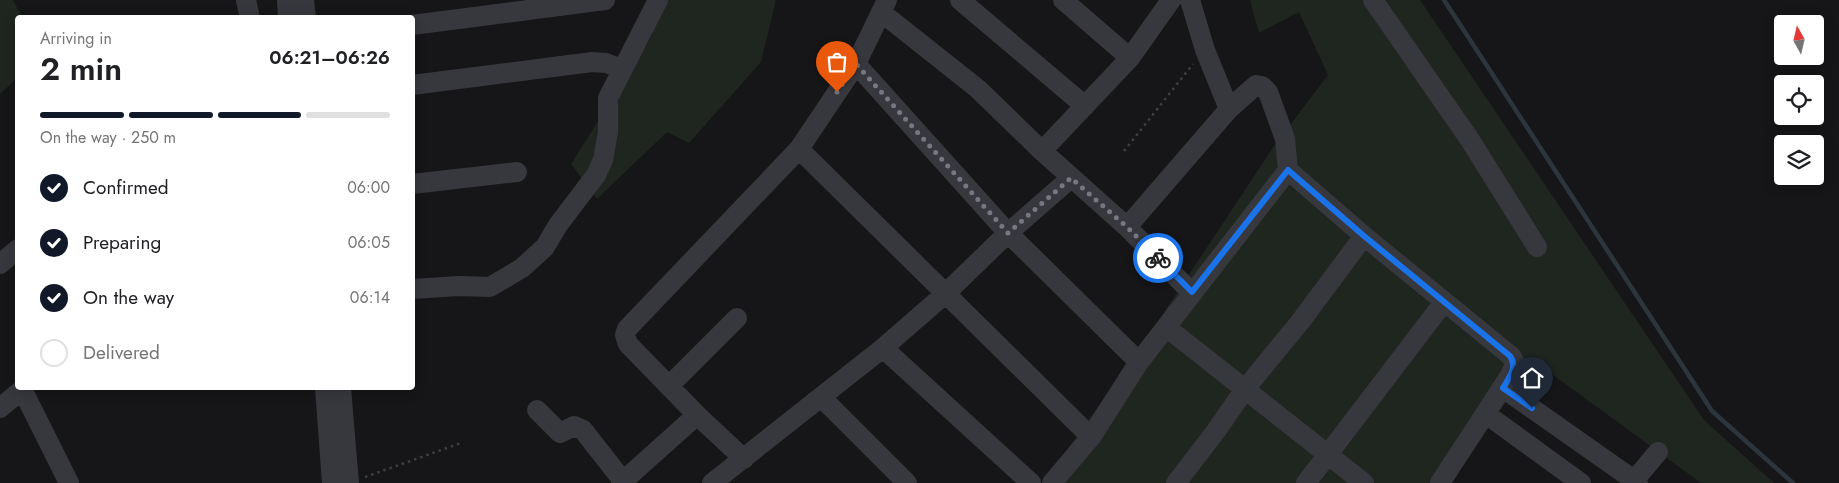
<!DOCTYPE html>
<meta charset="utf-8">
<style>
body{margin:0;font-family:Jost,sans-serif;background:#f6f6f6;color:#202124;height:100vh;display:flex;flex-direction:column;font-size:19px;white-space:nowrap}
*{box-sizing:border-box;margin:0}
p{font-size:16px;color:#757577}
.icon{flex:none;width:28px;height:28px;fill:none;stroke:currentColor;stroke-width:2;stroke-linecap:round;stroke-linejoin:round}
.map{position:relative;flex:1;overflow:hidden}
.details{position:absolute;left:15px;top:15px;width:400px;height:375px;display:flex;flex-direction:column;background:#fff;border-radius:5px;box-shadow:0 2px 12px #0003}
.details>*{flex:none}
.needle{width:32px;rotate:352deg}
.buttons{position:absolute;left:1774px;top:15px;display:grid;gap:10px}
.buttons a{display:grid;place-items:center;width:50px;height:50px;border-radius:5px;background:#fff;box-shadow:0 2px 12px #0003;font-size:25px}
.pin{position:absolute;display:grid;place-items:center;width:42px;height:42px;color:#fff;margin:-51px -21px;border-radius:50% 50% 50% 0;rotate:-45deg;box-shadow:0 0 5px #0007}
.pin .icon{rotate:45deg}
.courier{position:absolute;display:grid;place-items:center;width:50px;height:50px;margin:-25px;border:4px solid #1a73e8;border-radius:50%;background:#fff;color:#222;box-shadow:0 1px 6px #0007}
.headline em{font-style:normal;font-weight:600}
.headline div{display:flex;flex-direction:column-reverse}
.headline{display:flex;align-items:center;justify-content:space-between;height:85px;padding:0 25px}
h1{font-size:32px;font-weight:600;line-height:38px}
.bar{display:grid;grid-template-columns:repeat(4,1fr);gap:8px 5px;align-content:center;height:60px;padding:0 25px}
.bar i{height:6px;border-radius:4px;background:#e0e0e0}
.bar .selected{background:#111827}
.bar p{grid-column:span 4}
ol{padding:0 25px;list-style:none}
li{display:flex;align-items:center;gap:15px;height:55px}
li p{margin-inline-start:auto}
li .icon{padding:5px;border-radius:50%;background:#111827;color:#fff;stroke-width:4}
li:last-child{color:#757577}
li i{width:28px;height:28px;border:2px solid #e0e0e0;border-radius:50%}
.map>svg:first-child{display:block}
.green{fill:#1e261f}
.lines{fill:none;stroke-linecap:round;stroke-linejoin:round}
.stream{stroke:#2c353c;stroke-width:4.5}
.path{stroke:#3d3f44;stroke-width:2.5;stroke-dasharray:2.5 4;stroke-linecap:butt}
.minor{stroke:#37383d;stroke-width:20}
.done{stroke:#757880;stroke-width:5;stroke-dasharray:0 9}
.route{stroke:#1a73e8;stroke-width:6}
</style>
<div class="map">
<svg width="1839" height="483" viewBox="0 0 1839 483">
<rect width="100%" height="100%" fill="#161618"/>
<path class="green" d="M0,0H13L22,17L18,18L17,78L0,94Z
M665,0H776L761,62L689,143L667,132L597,199L571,164L649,41Z
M1250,0H1420L1704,420L1774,483H1701L1534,361L1451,483H1043L1141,347L1274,146L1328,75L1299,12L1259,33Z"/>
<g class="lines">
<path class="stream" d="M1444,0L1712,411L1793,483"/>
<path class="path" d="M1124,151L1193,64
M365,477L461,443"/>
<path class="minor" d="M246,0L250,18
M287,0L288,18
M304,0L306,18
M960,0L1085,106
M1063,0L1130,58
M1190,0L1205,50L1229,109
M1373,0L1470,140L1537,247
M881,12L978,89L1042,151L1127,227L1192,293
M412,25L605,0
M856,64L1008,233L1139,362
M412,85L592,62L606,63L622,69
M799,149L1091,437
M1042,151L1130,58L1171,0
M412,184L517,172
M1127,227L1229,109L1256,85L1262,86L1268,92L1285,139L1288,170L1364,236L1511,356L1514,361V367L1509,377L1440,483
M0,264L18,249
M412,289L459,286L490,287L522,268L545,247L558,225L596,175L603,160L608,132V98L658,0
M1166,327L1364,483
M883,348L1031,483
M669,386L737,318
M325,388L332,483
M341,388L349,483
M1503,388L1638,483
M22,389L69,483
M821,397L907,483
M0,408L24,388
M537,410L560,433L574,426L583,430L623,481
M1486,414L1581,483
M744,459L697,415L628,344L625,335L627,329L799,149L856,64L887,0
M621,483L697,415
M712,483L883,348L945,294L1008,233L1071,178
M1052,483L1091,437L1139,362L1288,170
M1176,483L1216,431L1245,389L1300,322L1364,236
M1306,483L1444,302
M1632,483L1658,452"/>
</g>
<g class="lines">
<path class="done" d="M837,92L856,64L1008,233L1071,178L1127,227L1158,258"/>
<path class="route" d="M1158,258L1192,292L1288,170L1364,236L1510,356C1518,367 1509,378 1503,388L1532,408"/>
</g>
</svg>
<div class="buttons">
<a><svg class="needle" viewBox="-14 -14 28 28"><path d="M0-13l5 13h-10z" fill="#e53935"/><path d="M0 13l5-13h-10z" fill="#757577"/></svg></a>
<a><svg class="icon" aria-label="locate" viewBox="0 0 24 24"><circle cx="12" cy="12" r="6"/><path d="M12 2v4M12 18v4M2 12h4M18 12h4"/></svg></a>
<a><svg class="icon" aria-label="layers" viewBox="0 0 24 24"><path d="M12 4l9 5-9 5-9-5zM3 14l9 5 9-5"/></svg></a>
</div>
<div class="pin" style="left:837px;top:92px;background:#ea580c"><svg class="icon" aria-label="bag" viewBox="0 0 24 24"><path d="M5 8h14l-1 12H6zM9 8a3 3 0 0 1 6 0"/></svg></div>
<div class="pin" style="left:1532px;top:408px;background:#1f2937"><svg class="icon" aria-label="home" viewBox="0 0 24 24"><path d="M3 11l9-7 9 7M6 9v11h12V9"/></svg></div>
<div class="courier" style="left:1158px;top:258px"><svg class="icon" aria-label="bike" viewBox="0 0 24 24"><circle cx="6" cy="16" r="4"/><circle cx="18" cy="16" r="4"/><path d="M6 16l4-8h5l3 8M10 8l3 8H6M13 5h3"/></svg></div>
<section class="details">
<div class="headline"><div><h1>2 min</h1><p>Arriving in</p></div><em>06:21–06:26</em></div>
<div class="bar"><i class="selected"></i><i class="selected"></i><i class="selected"></i><i></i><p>On the way · 250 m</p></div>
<ol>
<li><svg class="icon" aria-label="check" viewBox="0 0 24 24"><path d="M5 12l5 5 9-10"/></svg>Confirmed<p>06:00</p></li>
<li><svg class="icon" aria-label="check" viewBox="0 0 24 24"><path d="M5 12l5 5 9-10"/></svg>Preparing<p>06:05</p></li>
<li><svg class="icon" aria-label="check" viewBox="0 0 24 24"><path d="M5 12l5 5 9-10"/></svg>On the way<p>06:14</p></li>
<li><i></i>Delivered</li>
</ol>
</section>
</div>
